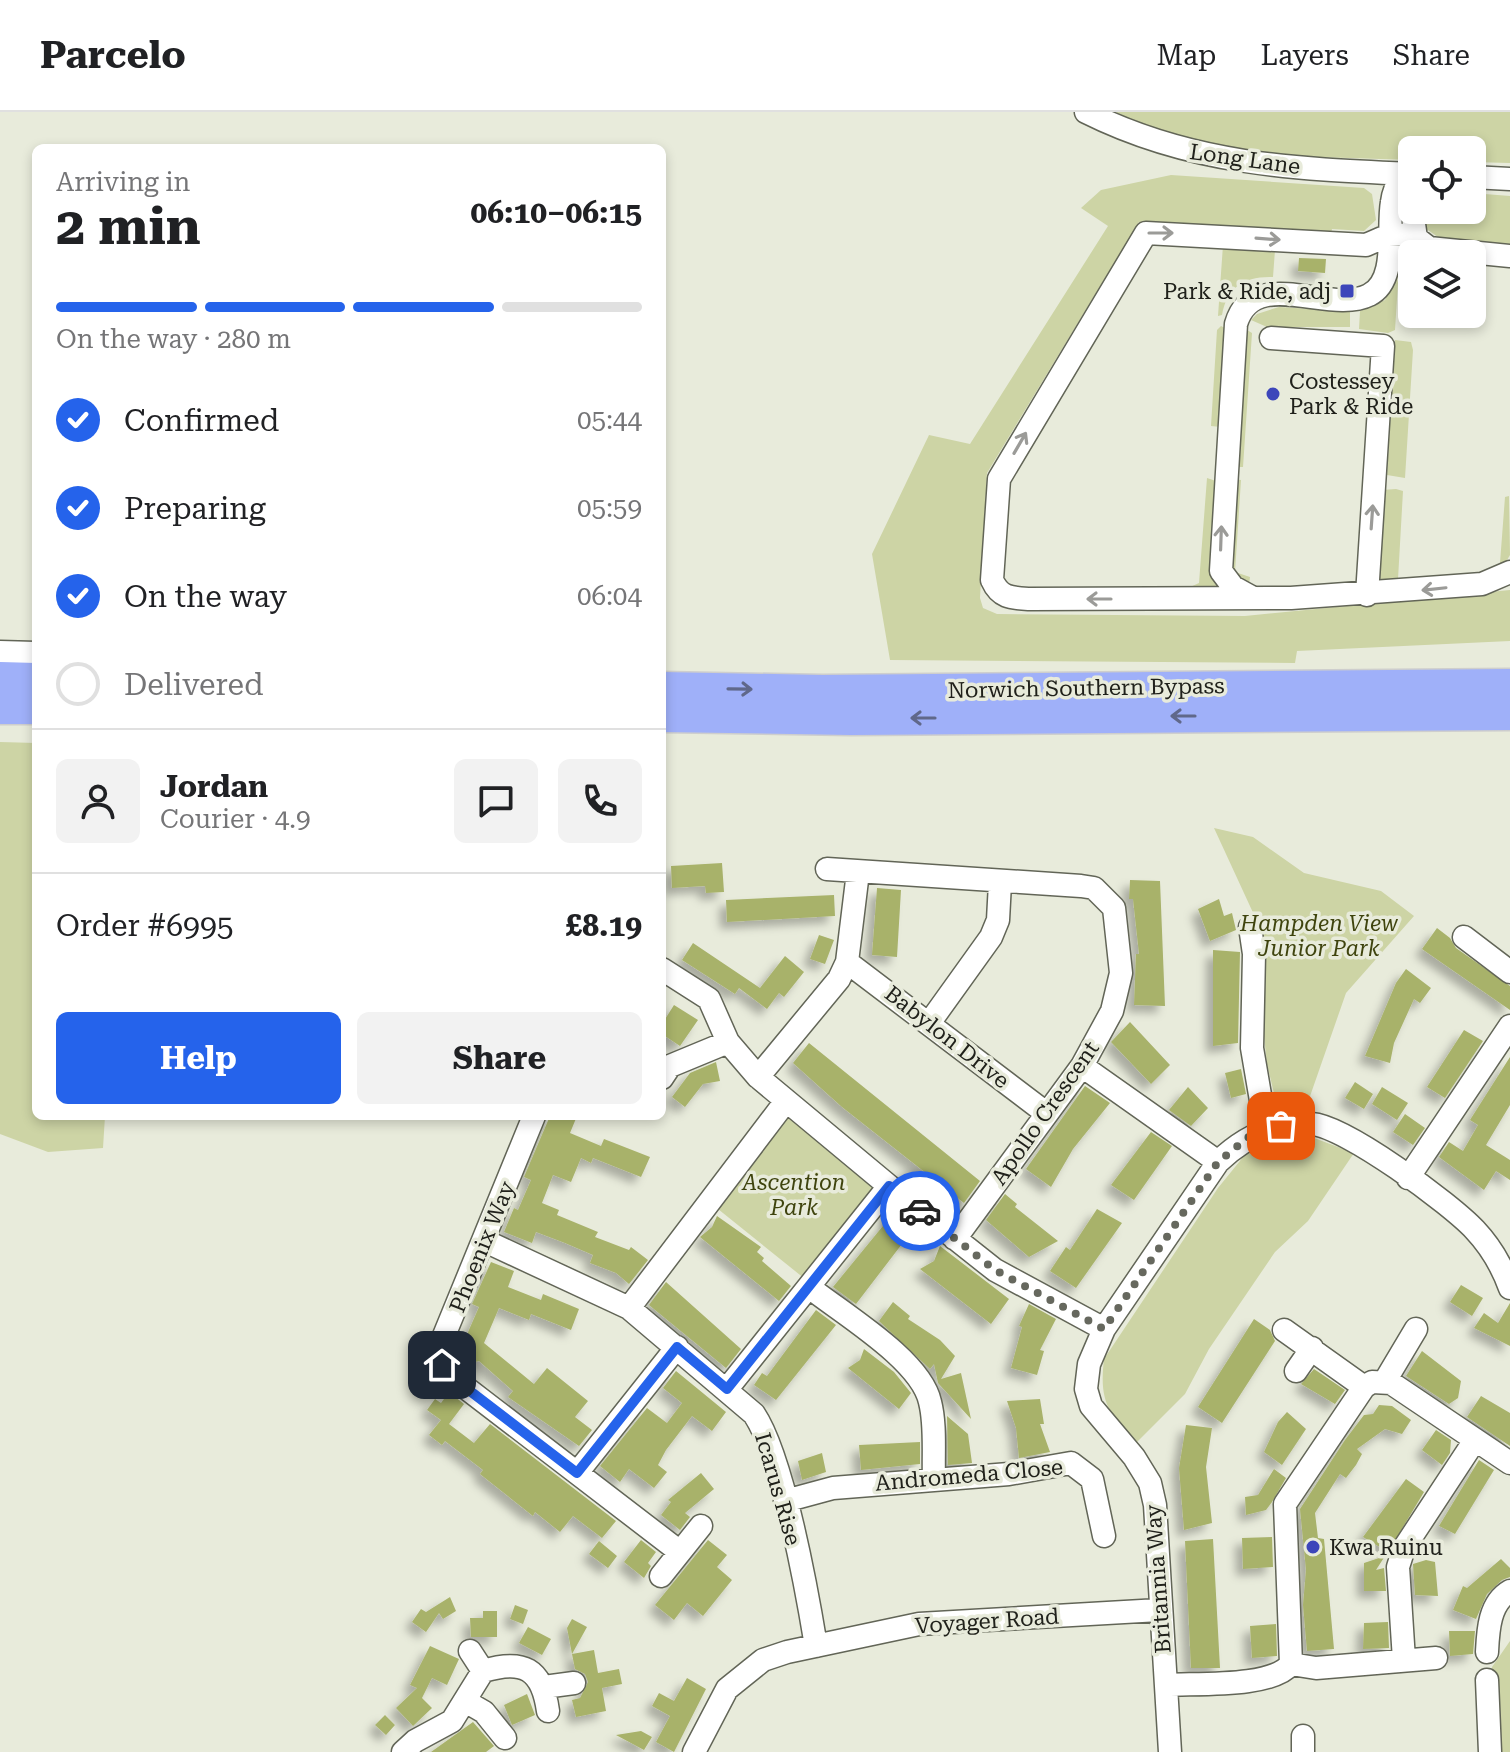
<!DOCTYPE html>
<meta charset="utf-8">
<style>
body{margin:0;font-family:"Roboto Serif",serif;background:#f2f2f2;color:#202124;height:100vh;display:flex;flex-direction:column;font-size:30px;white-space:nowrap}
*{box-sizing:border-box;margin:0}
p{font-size:26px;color:#757577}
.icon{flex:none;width:44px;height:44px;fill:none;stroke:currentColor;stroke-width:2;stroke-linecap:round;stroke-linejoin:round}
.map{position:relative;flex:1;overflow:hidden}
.panel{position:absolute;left:32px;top:32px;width:634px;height:976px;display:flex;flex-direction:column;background:#fff;border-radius:12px;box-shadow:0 4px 12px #0003}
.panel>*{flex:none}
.tools{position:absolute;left:1398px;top:24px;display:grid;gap:16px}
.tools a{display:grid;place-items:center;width:88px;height:88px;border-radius:12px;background:#fff;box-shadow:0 4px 12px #0003;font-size:40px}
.pin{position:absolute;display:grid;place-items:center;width:68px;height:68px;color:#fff;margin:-34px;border-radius:16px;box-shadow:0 4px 12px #0006}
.courier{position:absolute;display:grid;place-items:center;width:80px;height:80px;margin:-40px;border:6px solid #2563eb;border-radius:50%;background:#fff;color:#222;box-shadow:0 2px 10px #0007}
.summary em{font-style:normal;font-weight:700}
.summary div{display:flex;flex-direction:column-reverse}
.summary{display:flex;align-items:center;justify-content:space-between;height:136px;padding:0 24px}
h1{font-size:52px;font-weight:700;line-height:60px}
.bar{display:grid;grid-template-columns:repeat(4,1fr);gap:12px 8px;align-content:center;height:96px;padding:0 24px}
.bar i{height:10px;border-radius:6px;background:#e0e0e0}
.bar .selected{background:#2563eb}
.bar p{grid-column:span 4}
.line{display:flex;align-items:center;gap:20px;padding:0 24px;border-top:2px solid #e0e0e0}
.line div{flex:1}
.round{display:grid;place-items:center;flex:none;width:84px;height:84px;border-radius:12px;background:#f2f2f2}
ol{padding:0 24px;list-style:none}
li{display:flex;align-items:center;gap:24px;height:88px}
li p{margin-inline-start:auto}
li .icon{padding:8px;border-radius:50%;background:#2563eb;color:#fff;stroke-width:4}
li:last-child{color:#757577}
li i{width:44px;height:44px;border:4px solid #e0e0e0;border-radius:50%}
.cta{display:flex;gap:16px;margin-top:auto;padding:16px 24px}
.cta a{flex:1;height:92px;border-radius:12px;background:#2563eb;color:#fff;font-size:32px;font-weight:700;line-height:92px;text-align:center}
.cta a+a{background:#f2f2f2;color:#202124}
header{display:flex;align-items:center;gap:48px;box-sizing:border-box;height:112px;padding:0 40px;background:#fff;border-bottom:2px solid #e0e0e0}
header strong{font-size:38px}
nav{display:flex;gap:44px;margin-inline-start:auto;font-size:28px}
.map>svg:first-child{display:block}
.green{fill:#cdd4a5}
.building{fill:#a8b26b;filter:url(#shadow)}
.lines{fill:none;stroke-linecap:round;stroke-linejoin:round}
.minor-casing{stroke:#626557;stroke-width:25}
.highway-casing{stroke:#cececd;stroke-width:35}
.minor{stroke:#fff;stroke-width:22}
.highway{stroke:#9fb0f9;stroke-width:32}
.oneway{stroke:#9b9b98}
.oneway2{stroke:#60688a}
.done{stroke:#66685e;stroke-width:8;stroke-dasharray:0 14.4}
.route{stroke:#2563eb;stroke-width:10}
.poi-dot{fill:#3d46ba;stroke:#e8ebdb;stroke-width:3}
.labels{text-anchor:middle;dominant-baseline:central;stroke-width:7;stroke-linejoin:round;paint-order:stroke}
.street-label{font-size:22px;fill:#20211b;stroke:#e8ebdb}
.poi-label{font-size:22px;fill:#20211b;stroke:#e8ebdb;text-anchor:start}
.park-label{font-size:22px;font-style:italic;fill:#3f440e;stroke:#e8ebdb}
</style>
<header>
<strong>Parcelo</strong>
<nav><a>Map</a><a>Layers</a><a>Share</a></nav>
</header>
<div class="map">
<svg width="1510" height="1640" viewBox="0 0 1510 1640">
<defs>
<filter id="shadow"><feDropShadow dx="-7" dy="7" stdDeviation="4" flood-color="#0004"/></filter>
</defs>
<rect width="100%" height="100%" fill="#e8ebdb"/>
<path class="green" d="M1117,0H1510V51L1472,50V38H1412V48L1285,44L1178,28L1117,5Z
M1171,63L1364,76L1372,82L1376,108L1364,119L1332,117L1331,123L1139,110L987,361L980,486L983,496L997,502L1245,504L1510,478V529L1297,539L1295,551L890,548L872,442L929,323L970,332L1108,114L1081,96L1101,78Z
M1472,81L1510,84V135L1448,132L1425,116V98H1472Z
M1223,133L1275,138L1273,165C1244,164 1227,175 1222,203L1218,204Z
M1396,159L1398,171L1395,218L1388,221L1359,217L1360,199L1385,188Z
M1279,195L1346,199L1350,200V215H1267L1251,208L1257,202Z
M1221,214L1227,217L1221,315L1211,314L1217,218Z
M1247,218L1252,221L1243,355H1234L1243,219Z
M1395,228L1411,230L1413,238L1405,366L1387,363Z
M1207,366L1216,369L1213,466L1218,477L1188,476L1199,471Z
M1234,367L1241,368L1235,460L1250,465L1249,473L1232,460L1229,425Z
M1396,377L1403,379L1398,467L1376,472L1382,378Z
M1509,384L1510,443L1504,453L1500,451L1505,385Z
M0,630L36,631V1004H105L103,1036L48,1040L0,1022Z
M1214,716L1253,725L1304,761L1381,779L1414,804L1346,881L1308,990L1277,994L1267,952L1261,897V818Z
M786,999L876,1076L805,1167L713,1093Z
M1279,1025L1314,1026L1354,1041L1308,1109L1275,1140L1209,1237L1185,1282L1135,1332C1108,1299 1099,1290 1104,1247L1218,1076L1248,1039Z
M1510,1529V1640H1497L1492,1555Z"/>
<path class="building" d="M1299,146L1326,147L1325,161L1298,159Z
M722,751L724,780L706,781L705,774L672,776L671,754Z
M1130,768L1160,769L1165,894L1134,893L1136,842H1139L1133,787H1129Z
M877,776L901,778L897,845L872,843Z
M834,783L835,804L727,810L726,788Z
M1219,787L1224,804L1232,801L1236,818L1210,829L1198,797Z
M1437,816L1450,826L1456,836L1510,874V898L1422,837Z
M819,823L834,828L825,852L810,847Z
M693,831L760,876L785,844L804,860L784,885L779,881L767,897L739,876L735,882L682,848Z
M1213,838L1240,840L1238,931L1213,934Z
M1406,857L1431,876L1420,891L1414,887L1394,931L1390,951L1365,944L1396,871Z
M674,893L698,908L680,934L662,922V912Z
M1130,910L1170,953L1151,972L1111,930Z
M1464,918L1483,929L1445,986L1427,975Z
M809,931L980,1069L964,1091L842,995L793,951Z
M1510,945V993L1486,1033L1510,1048V1068L1496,1059L1484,1078L1439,1045L1449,1030L1463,1039L1478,1013L1470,1008Z
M716,950L720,969L703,972L685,995L672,985L690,961Z
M1241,957L1246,982L1231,986L1225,961Z
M1355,970L1373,982L1364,997L1345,986Z
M1085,974L1110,991L1073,1037L1051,1075L1026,1057Z
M1188,975L1208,996L1191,1014L1169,998Z
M1382,975L1408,991L1397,1008L1372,992Z
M1405,1002L1425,1016L1413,1033L1393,1020Z
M550,1004H577L570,1021L601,1034L604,1027L650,1045L641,1065L593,1046L591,1051L581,1046L571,1070L553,1063L542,1091L559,1098L557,1103L598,1120L595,1125L629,1138L631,1135L648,1148L629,1172L616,1161L590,1151L593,1143L565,1131L536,1120L532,1131L504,1120L514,1096L518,1098L531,1068L524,1065Z
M1151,1020L1172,1034L1134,1088L1111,1073Z
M1005,1082L1017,1092L1015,1095L1058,1129L1029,1145L986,1108Z
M1097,1097L1122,1111L1076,1176L1050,1159L1066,1135L1070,1138Z
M896,1098L915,1115L856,1192L833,1175Z
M717,1104L761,1135L757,1140L764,1146L762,1149L791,1174L779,1189L700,1125L712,1115Z
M940,1134L1009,1187L991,1212L920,1157L934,1149Z
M491,1150L514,1159L508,1175L541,1188L543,1182L579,1197L571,1218L531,1202L529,1208L499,1196L484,1231L534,1272L547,1256L588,1289L575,1305L592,1318L579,1334L508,1285L513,1279L479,1249L463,1253L457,1229L465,1227L479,1195L472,1192Z
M666,1170L741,1237L726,1256L649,1193Z
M1461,1173L1483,1186L1472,1204L1450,1190Z
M893,1190L910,1204L908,1207L940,1228L955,1244L941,1267L961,1261L971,1307L938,1271L934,1252L930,1257L879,1209Z
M1510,1191V1234L1474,1216L1484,1201L1498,1211Z
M1029,1192L1056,1207L1040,1238L1044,1239L1037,1263L1011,1256L1022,1215L1019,1214Z
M816,1198L836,1213L776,1288L754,1273L762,1261L767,1264Z
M1254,1207L1270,1218L1275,1229L1222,1311L1198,1295Z
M864,1237L894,1260L911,1281L899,1297L848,1256L860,1248Z
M1422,1239L1461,1269L1458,1286L1449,1292L1406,1264Z
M1314,1257L1345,1278L1335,1292L1301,1272Z
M676,1259L726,1300L712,1319L692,1304L666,1338L658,1353L667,1360L654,1376L629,1357L620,1370L600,1354L647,1296L667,1311L682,1291L663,1276Z
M449,1280L464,1292L449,1312L474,1331L490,1312L616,1409L602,1426L573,1404L560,1420L535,1400L533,1404L480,1362L483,1358L445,1329L442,1333L429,1323L441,1308L427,1298L435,1287L441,1291Z
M1481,1284L1510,1301V1334L1467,1305Z
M1040,1287L1044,1312H1040L1050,1340L1019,1346L1016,1316L1007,1289Z
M1379,1293L1392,1294L1411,1308L1402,1322L1385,1317L1357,1337L1362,1342L1356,1353L1346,1366L1340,1362L1315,1401L1318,1426L1324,1427L1334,1537L1307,1539L1303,1493L1306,1458L1300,1397L1345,1328L1364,1303L1373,1302Z
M1287,1300L1306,1317L1282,1353L1264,1340L1278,1310Z
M947,1304L968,1322L972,1351L948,1353Z
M1186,1313L1212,1316L1206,1355L1212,1411L1184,1418L1179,1356Z
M1436,1318L1451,1328L1450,1341L1442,1353L1422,1338Z
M920,1330V1352L861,1358L859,1333Z
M822,1341L826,1360L802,1368L798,1349Z
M1479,1348L1494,1358L1455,1422L1439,1414Z
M1274,1357L1286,1366L1272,1390L1266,1398L1246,1403L1245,1385L1258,1383Z
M701,1361L714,1377L685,1401L690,1405L680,1418L661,1403L671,1390L668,1388Z
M1406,1367L1424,1380L1388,1440L1363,1425Z
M1272,1425L1273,1455L1243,1457L1242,1426Z
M1213,1427L1220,1556H1191L1185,1429Z
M641,1428L656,1440L648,1451L651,1454L644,1466L624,1450Z
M708,1428L727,1443L717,1455L732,1468L703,1504L687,1491L674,1508L655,1493Z
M599,1429L617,1444L608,1456L589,1442Z
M1385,1444L1376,1458L1384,1456L1386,1479H1364V1451Z
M1501,1447L1510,1456V1465L1502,1468L1487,1482L1476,1507L1453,1498L1463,1474L1467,1476Z
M1426,1448L1435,1450L1438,1484L1415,1483L1413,1452Z
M450,1485L456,1499L443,1507L439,1501L426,1520L412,1510L421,1497L426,1500Z
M515,1493L528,1498L523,1512L510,1507Z
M483,1499H497V1525H471L470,1506H483Z
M572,1507L587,1515L572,1542L567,1516Z
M1388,1510L1389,1536L1363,1537L1364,1511Z
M1276,1512L1277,1544L1252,1546L1250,1514Z
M528,1515L551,1527L542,1543L519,1531Z
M1449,1519H1475L1473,1542L1450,1544Z
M430,1534L459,1547L447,1573L432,1566L422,1586L432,1596L413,1614L396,1596L417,1576L410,1573Z
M594,1538L598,1561L619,1557L622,1572L602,1576L606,1599L576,1605L572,1588L580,1586L588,1570L585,1562L575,1557L572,1542Z
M687,1566L706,1577L674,1640L656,1630L670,1604L652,1594L659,1581L674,1589Z
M527,1582L535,1603L512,1613L504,1593Z
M385,1603L395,1613L386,1623L375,1613Z
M473,1610L494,1634L486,1640H431Z
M641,1619L652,1625L644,1638L616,1623Z"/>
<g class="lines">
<defs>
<path id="minor" d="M1086,0C1192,53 1296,57 1412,62
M1472,65L1510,67
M1412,98L1416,126L1429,136L1510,144
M1415,122L1389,123L1366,133L1146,121L999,367L992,468C1000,486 1011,486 1030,487L1291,486L1482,472L1510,460
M1271,226L1383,234L1367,483
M1253,486L1233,475L1221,459L1236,212C1253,153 1330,203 1369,183C1398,169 1387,117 1392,90C1393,80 1398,70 1403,62
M0,540L36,541
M827,757L1081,774L1094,776L1114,796L1121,861L1112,899L1082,954L955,1127
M1250,815L1254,842L1252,936L1266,1018
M1464,825L1510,860
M847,850L1046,1001
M662,857L709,887L728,930L758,965L889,1074L995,1158L1104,1217
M930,910L991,825L998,808L1000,771
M1082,954L1218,1050
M758,965L839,867L847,850L858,760
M662,966L670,954L728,930
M534,1004L441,1231L442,1253L457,1269L680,1440
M1408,1066L1510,914
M485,1129L629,1196L754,1302C783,1345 807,1479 816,1534
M809,1175C843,1202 921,1248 930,1290C936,1313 933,1342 934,1366
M629,1196L786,989
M1284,1218L1364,1275
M1296,1259L1312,1236
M1385,1269L1416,1217
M727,1277L889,1074
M577,1361L677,1235
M785,1389L833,1376L1009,1362L1071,1351L1092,1367L1104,1424
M661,1464L701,1414
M470,1539L483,1559
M1487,1540C1488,1519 1489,1491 1510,1479
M1404,1548L1398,1455L1404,1436L1475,1328
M1291,1552L1316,1556L1436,1546
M1487,1568L1490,1640
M1166,1573C1197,1571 1272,1576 1291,1552L1285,1392L1364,1275L1372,1270L1391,1271L1510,1351
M544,1575L574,1571
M465,1589L484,1600L505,1626
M1303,1624V1640
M403,1640L415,1629L452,1609L483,1559C523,1547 542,1556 548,1599
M694,1640L727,1577L763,1548L787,1540L919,1512L1159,1498
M1170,1640L1155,1393L1150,1371L1134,1345L1091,1294L1086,1277L1089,1252L1104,1217L1218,1050C1244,1025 1274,1010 1312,1012C1345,1014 1451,1092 1475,1118C1491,1135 1502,1154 1510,1176"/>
<path id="highway" d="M0,566L36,567
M662,576L822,579L1510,573
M0,596H36
M662,604L851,607L1510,602"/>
</defs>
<use href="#minor" class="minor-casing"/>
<use href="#highway" class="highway-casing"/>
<use href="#minor" class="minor"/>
<use href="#highway" class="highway"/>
</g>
<defs><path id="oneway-shaft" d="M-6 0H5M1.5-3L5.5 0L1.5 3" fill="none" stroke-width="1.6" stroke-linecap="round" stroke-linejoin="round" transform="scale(2)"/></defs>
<g class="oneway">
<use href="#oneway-shaft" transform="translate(1161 121)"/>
<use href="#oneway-shaft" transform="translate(1268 127) rotate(4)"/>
<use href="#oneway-shaft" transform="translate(1020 331) rotate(-60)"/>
<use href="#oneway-shaft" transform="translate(1372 405) rotate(-86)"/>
<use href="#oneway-shaft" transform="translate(1221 426) rotate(-88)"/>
<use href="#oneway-shaft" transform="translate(1434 477) rotate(174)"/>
<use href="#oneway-shaft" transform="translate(1099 487) rotate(180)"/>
</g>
<g class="oneway2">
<use href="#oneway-shaft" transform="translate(740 577) rotate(1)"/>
<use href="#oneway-shaft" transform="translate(1183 604) rotate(180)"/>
<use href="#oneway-shaft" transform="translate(923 606) rotate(180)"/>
</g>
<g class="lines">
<path class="done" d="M920,1099L995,1158L1104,1217L1218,1050L1250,1024L1281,1014"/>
<path class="route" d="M442,1253L457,1269L577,1361L677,1235L727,1277L889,1074L920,1099"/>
</g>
<g class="poi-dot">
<rect x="1339" y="171" width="16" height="16" rx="4"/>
<circle cx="1273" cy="282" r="8"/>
<circle cx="1313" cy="1435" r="8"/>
</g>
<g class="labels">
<g class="street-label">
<text transform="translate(1245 47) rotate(8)">Long Lane</text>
<text transform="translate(1086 576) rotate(-1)">Norwich Southern Bypass</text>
<text transform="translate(947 925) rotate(38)">Babylon Drive</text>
<text transform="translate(1045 1001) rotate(-55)">Apollo Crescent</text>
<text transform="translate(482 1135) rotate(-68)">Phoenix Way</text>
<text transform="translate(969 1363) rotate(-5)">Andromeda Close</text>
<text transform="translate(778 1377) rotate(74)">Icarus Rise</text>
<text transform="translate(1158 1467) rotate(-94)">Britannia Way</text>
<text transform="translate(987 1509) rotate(-4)">Voyager Road</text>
</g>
<g class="poi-label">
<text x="1331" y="179" text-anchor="end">Park &amp; Ride, adj</text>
<text x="1289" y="269">Costessey<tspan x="1289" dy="25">Park &amp; Ride</tspan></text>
<text x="1329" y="1435">Kwa Ruinu</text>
</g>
<g class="park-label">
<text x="1319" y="811">Hampden View<tspan x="1319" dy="25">Junior Park</tspan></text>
<text x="794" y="1070">Ascention<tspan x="794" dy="25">Park</tspan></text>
</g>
</g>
</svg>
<div class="tools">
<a><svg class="icon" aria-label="locate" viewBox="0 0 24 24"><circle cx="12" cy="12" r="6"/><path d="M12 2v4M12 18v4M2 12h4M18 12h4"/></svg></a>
<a><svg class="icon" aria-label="layers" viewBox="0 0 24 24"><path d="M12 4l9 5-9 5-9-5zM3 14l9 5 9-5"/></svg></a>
</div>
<div class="pin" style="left:1281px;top:1014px;background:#ea580c"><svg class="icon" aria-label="bag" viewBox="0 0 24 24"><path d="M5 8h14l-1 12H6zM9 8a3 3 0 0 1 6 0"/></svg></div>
<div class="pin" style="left:442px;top:1253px;background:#1f2937"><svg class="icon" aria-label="home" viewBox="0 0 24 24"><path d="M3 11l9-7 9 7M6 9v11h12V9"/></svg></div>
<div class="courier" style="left:920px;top:1099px"><svg class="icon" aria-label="car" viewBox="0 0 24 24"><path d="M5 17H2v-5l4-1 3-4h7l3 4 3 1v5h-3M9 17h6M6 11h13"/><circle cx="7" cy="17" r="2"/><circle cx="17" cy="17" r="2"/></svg></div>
<section class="panel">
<div class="summary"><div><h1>2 min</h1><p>Arriving in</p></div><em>06:10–06:15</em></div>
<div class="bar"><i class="selected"></i><i class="selected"></i><i class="selected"></i><i></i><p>On the way · 280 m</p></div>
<ol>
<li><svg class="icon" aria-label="check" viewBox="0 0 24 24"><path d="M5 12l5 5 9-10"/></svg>Confirmed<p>05:44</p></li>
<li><svg class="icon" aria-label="check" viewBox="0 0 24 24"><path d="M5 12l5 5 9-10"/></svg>Preparing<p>05:59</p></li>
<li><svg class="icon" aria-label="check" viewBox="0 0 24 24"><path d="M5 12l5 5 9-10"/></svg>On the way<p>06:04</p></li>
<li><i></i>Delivered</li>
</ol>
<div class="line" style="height:144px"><a class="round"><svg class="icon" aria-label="person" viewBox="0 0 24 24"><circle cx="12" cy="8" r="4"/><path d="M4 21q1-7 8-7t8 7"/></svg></a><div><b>Jordan</b><p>Courier · 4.9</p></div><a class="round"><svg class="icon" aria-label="chat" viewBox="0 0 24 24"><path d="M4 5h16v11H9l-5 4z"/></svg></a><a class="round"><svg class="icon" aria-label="phone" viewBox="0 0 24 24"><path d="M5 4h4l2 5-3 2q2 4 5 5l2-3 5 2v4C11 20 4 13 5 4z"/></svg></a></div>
<div class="line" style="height:104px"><div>Order #6995</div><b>£8.19</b></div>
<div class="cta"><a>Help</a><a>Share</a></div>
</section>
</div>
